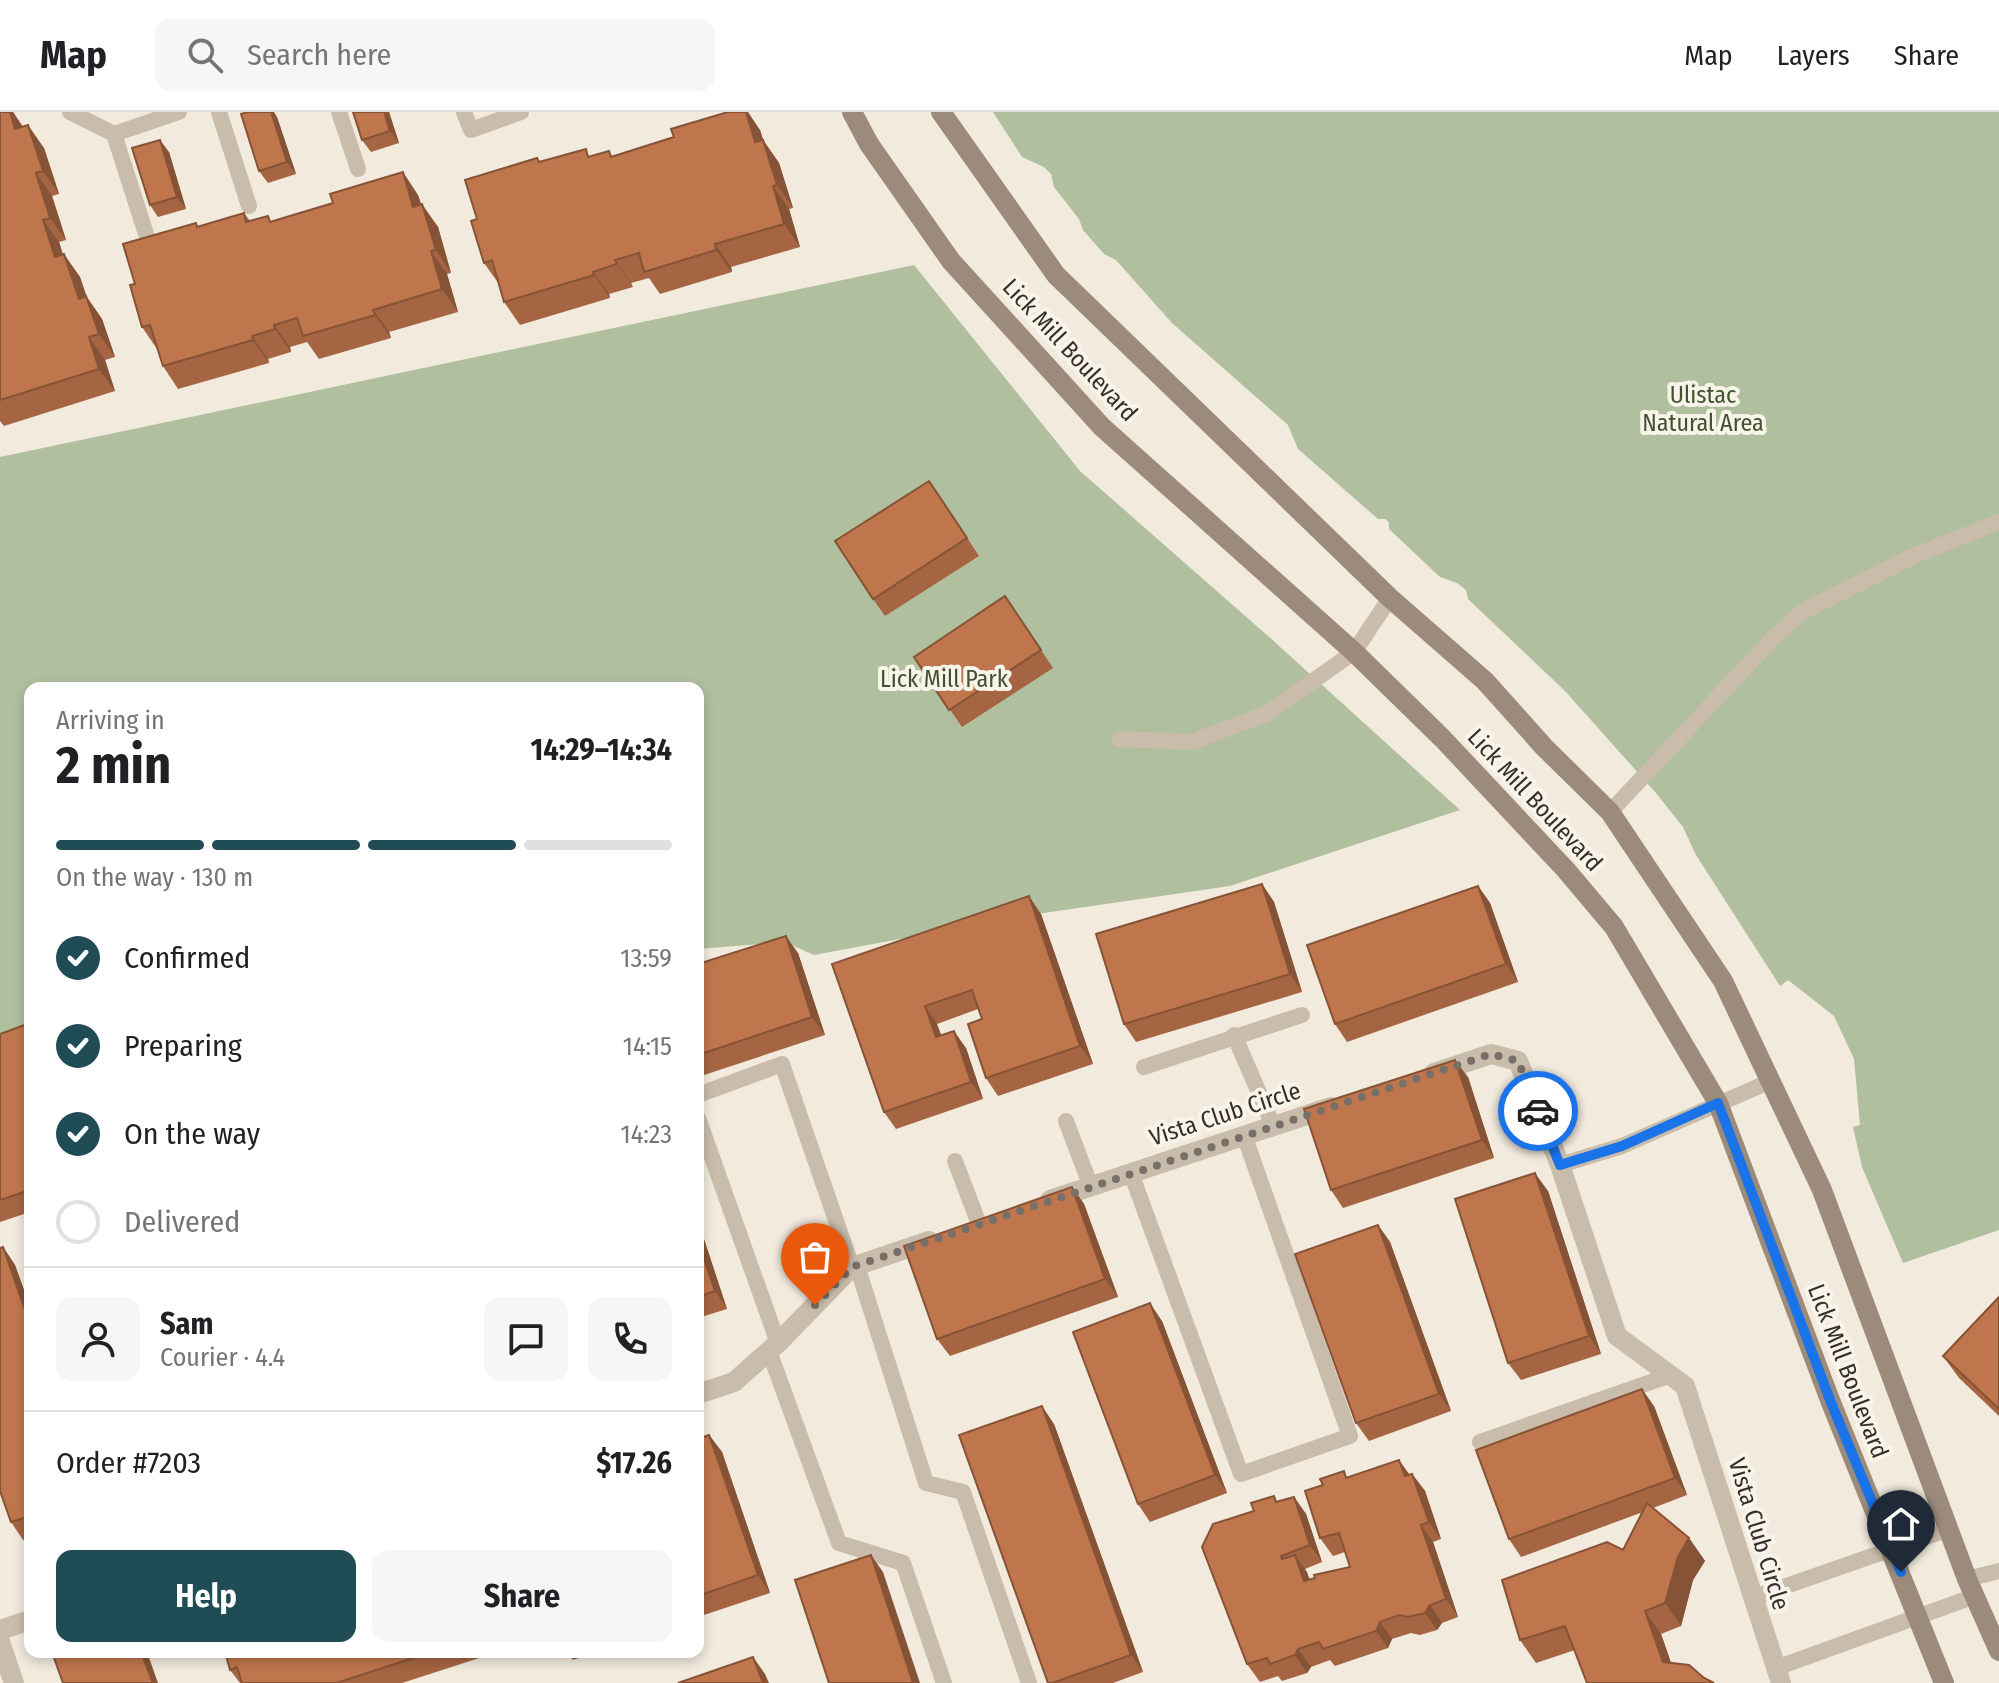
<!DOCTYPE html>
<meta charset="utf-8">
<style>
body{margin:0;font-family:"Fira Sans Condensed",sans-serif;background:#f6f6f6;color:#202124;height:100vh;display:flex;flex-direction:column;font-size:30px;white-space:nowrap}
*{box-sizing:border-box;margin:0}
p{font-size:26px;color:#757577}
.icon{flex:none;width:44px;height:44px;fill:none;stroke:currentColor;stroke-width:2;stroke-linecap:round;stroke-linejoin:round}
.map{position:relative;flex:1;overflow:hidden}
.drawer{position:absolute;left:24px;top:570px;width:680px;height:976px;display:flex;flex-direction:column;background:#fff;border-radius:16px;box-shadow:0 4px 12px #0003}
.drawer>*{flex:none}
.pin{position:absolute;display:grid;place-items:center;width:68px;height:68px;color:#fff;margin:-82px -34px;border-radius:50% 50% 50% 0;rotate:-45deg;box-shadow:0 0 8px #0007}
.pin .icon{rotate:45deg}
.courier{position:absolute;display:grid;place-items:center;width:80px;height:80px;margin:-40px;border:6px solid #1a73e8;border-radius:50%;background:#fff;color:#222;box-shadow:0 2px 10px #0007}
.summary em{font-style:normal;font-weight:700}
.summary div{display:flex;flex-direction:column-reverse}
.summary{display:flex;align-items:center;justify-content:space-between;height:136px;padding:0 32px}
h1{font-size:52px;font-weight:700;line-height:60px}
.bar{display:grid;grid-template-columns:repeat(4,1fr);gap:12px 8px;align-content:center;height:96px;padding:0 32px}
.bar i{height:10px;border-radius:6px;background:#e0e0e0}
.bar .active{background:#204c56}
.bar p{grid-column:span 4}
.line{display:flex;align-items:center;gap:20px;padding:0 32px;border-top:2px solid #e0e0e0}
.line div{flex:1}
.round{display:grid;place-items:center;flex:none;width:84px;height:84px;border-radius:16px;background:#f6f6f6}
ol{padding:0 32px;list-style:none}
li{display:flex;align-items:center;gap:24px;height:88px}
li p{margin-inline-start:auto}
li .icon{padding:8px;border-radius:50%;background:#204c56;color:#fff;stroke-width:4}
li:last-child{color:#757577}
li i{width:44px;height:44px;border:4px solid #e0e0e0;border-radius:50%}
.action{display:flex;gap:16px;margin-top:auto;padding:16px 32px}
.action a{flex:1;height:92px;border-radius:16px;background:#204c56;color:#fff;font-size:32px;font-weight:700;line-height:92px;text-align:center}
.action a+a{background:#f6f6f6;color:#202124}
header{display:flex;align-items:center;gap:48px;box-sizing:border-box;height:112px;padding:0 40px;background:#fff;border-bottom:2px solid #e0e0e0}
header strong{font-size:38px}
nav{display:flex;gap:44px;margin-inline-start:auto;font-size:28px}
.search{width:560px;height:72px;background:#f6f6f6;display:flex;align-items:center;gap:20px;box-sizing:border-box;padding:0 28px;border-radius:16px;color:#757577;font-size:30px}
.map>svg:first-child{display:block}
.green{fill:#b0bf9e}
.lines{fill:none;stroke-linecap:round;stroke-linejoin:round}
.service{stroke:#c9bcaa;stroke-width:16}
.minor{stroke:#c9bcaa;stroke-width:20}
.secondary{stroke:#9c8b7b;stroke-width:20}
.wall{fill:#a56542}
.shaded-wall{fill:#865336}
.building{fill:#c0764d;stroke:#865336;stroke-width:2}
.done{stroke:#777068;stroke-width:8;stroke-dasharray:0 14.4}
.route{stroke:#1a73e8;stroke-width:10}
.labels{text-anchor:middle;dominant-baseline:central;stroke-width:8;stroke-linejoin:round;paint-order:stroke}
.street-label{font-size:24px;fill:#362f29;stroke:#f9f4ea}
.park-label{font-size:24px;fill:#41532e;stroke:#f9f4ea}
</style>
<header>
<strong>Map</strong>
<div class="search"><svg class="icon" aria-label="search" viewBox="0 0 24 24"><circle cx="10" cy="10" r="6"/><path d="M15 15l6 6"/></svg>Search here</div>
<nav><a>Map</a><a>Layers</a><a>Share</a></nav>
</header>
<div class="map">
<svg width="1999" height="1571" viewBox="0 0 1999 1571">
<rect width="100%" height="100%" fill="#f1eadd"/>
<path class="green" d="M993,0H1999V1118L1903,1151L1862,1055L1853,1015L1860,1013L1854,947L1834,904L1788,868L1780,874L1696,743L1683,715L1656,681L1565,579L1468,487L1466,478L1457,471L1440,465L1389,417V410L1385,407H1378L1298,337L1288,313L1172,211L1116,148L1104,142L1083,118L1079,107L1054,75L1051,62L1044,55L1022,45Z
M914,153L1080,359L1268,524L1460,698L1230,774L1023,804L814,843L785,830L698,837V576H30V916L0,926V345Z"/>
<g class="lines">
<path class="service" d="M70,0L114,22L179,0
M219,0L249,94
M339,0L358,57
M464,0L471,18L521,0
M114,22L146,122
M1120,627L1192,630L1268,601L1354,540L1390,486
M1610,700L1776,523L1805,498L1913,444L1999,410
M1234,923L1273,1013
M1144,955L1302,903
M698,983L782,952L852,1155
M698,1006L778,1231
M1066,1009L1091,1075
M955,1049L979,1112
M1560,1053L1622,1034L1771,969
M1131,1061L1241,1362L1350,1324L1244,1023
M857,1154L926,1371L963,1380L1029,1571
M769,1239L839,1431L903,1451L944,1571
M1480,1330L1671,1263
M1967,1467L1999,1459
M1752,1486L1949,1417
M1776,1556L1975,1484"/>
<path class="minor" d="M1434,961L1491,942L1518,949L1560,1053L1617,1224L1685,1274L1781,1571
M1050,1088L1331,995
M698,1282L734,1270L778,1231L852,1155L929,1129
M0,1518L30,1508
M0,1530L14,1571"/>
<path class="secondary" d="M852,0L869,32L951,149L1102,315L1354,540L1443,627L1566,758L1614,815L1718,991L1830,1288L1944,1571
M941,0L1056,163L1390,486L1485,569L1544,635L1610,700L1723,869L1822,1078L1967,1467L1999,1539"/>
</g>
<path class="wall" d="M0,0H13L23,15L44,36L59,82L52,84L66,128L59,130L63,143L80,165L86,184L102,207L115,245L105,248L115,279L4,314L0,309Z
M353,0H389L399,31L371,40L362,28Z
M277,5L296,62L268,71L259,59Z
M760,18L763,28L779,51L793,96L789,97L800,135L731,155L732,160L660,182L649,166L631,171L633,175L609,182L610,186L520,213L504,190L499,172L484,151L477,107L540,50L591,44H613Z
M169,40L186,97L158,105L150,93Z
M418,83L421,92L438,115L451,161L447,162L458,200L389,220L391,226L319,247L307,230L290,235L291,240L268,247L269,251L178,277L163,254L157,237L142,215L135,172L196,111L198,115L244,101L250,109H272Z
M941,386L979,444L885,504L873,487Z
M1005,484L1053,556L962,615L914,545Z
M1262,772L1274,790L1302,880L1136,930L1124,912Z
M1478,774L1490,791L1518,870L1347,930L1335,912Z
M1041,802L1093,952L998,984L986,966L982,907L978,897L937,912L941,923L966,936L983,987L896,1017L884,1000L832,852Z
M798,841L825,923L698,965V852Z
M30,911V1100L0,1110V922Z
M1468,965L1494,1046L1343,1096L1331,1078Z
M1072,1075L1084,1092L1118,1185L950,1244L937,1227Z
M1548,1079L1601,1242L1521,1268L1508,1251Z
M698,1109L727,1197L698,1206Z
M1378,1113L1390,1130L1451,1299L1369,1329L1356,1311Z
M3,1135L15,1153L30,1195V1426L23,1428L11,1410Z
M1999,1185V1304L1959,1266L1943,1244Z
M1162,1209L1227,1381L1150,1410L1138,1392Z
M1654,1294L1687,1383L1653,1396L1689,1426L1705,1449L1693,1468L1681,1514L1661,1522L1671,1551L1575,1538L1536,1551L1520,1528L1623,1438L1643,1400L1521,1445L1509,1427Z
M1054,1312L1143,1560L1113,1571H1048Z
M709,1323L722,1340L770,1481L698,1505L700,1512H698V1327Z
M1412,1362L1425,1379L1441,1427L1433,1430L1458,1505L1442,1511L1437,1518L1420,1523L1411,1521L1392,1527L1388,1536L1335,1554L1330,1548L1311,1555L1307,1561L1282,1569L1278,1564L1260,1570L1247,1552L1278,1390L1294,1385L1306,1402L1322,1450L1305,1457L1310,1468L1350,1455L1345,1440L1333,1444L1320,1426L1348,1365Z
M225,1540H498L402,1571H240L230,1558Z
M567,1540H597L573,1548Z"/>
<path class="shaded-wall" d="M10,0H13L23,15L15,17Z
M271,0H274L277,5L296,62L287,50Z
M384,0H389L399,31L390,19Z
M746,0H748L760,18L771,53L755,30Z
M28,13L44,36L59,82L43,59Z
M160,28L169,40L186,97L177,85Z
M763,28L779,51L793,96L777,73Z
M403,60L418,83L427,111L422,92L438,115L451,161L436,138L413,95Z
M36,61L52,84L66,128L50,106Z
M773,74L789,97L800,135L784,112Z
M43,108L59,130L71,168L55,145Z
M715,132L731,155L732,160L716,138Z
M431,139L447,162L458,200L442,177Z
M64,142L80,165L95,209L79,187Z
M615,148L631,171L633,175L617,152Z
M593,160L609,182L610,186L594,163Z
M86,184L102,207L115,245L99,222Z
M373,198L389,220L391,226L375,203Z
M274,213L290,235L291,240L275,217Z
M252,224L268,247L269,251L253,228Z
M89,225L105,248L115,279L99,257Z
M1262,772L1274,790L1302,880L1290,862Z
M1478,774L1490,791L1518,870L1506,852Z
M1029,784L1041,802L1093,952L1080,934Z
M786,824L798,841L825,923L812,905Z
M925,894L937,912L948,942L936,925Z
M954,919L966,936L983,987L971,970Z
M1455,948L1468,965L1494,1046L1482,1028Z
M1535,1061L1548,1079L1601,1242L1589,1224Z
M1072,1075L1084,1092L1118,1185L1105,1167Z
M698,1109L727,1197L715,1179L698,1129Z
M1378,1113L1390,1130L1451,1299L1439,1282Z
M3,1135L15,1153L30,1195V1212Z
M1150,1191L1162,1209L1227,1381L1215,1363Z
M1642,1277L1654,1294L1687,1383L1675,1366Z
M1042,1294L1054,1312L1143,1560L1131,1543Z
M709,1323L722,1340L770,1481L758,1463Z
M1399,1348L1412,1366L1405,1364Z
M1412,1362L1425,1379L1441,1427L1429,1410Z
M1294,1385L1306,1402L1322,1450L1310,1433Z
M1421,1413L1433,1430L1458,1505L1446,1487Z
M1689,1426L1705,1449L1693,1468L1681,1514L1665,1491L1678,1445Z
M871,1443L883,1460L920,1571H913Z
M1295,1443L1307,1460L1316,1487L1304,1469Z
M1430,1493L1442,1511L1437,1518L1425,1501Z
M1645,1499L1661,1522L1678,1571L1663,1550Z
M1380,1510L1392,1527L1388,1536L1376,1519Z
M1298,1537L1311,1555L1307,1561L1295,1543Z
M141,1540H147L158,1571H153Z
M753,1545L765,1562L769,1571H763Z"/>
<path class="building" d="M0,0H10L15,17L28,13L43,59L36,61L50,106L43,108L55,145L64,142L79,187L86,184L99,222L89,225L99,257L0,288Z
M248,0H271L287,50L259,59L241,2Z
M353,0H384L390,19L362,28Z
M728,0H746L755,30L763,28L777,73L773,74L784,112L715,132L716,138L644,160L639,141L615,148L617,152L593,160L594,163L504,190L492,148L484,151L471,109L477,107L465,68L537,46L539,50L586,37L588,45L609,39L611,45L674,25L671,17Z
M160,28L177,85L150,93L132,36Z
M403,60L413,95L422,92L436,138L431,139L442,177L373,198L375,203L303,224L297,206L274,213L275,217L252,224L253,228L163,254L150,213L142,215L130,173L135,172L123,132L196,111L197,115L244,101L246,110L268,104L270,110L333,91L330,82Z
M929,369L967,426L873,487L835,429Z
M1005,484L1041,538L949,598L914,545Z
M1262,772L1290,862L1124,912L1096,822Z
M1478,774L1506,852L1335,912L1307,833Z
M1029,784L1080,934L986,966L968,912L982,907L972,878L925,894L936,925L954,919L971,970L884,1000L832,852Z
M786,824L812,905L698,943V852Z
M30,911V1078L0,1088V922Z
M1455,948L1482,1028L1331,1078L1304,997Z
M1535,1061L1589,1224L1508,1251L1455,1087Z
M1072,1075L1105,1167L937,1227L904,1134Z
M1378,1113L1439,1282L1356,1311L1295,1142Z
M698,1129L715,1179L698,1185Z
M3,1135L30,1212V1404L11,1410L0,1379V1136Z
M1999,1185V1297L1943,1244Z
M1150,1191L1215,1363L1138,1392L1073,1220Z
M1642,1277L1675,1366L1509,1427L1476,1338Z
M1042,1294L1131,1543L1052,1571H1048L959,1323Z
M709,1323L758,1463L698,1484V1327Z
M1399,1348L1405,1364L1412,1362L1429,1410L1421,1413L1446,1487L1430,1493L1425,1501L1408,1505L1399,1503L1380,1510L1376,1519L1323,1537L1319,1530L1298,1537L1295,1543L1270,1552L1267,1546L1247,1552L1202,1435L1213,1412L1254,1399L1251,1391L1274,1384L1276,1390L1294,1385L1310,1433L1281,1444L1282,1447L1295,1443L1304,1469L1315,1466L1314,1463L1350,1455L1339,1421L1320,1426L1305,1379L1323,1373L1320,1367L1344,1359L1346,1366Z
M1647,1391L1689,1426L1678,1445L1665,1491L1645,1499L1663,1550L1689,1553L1704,1566L1714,1571H1587L1565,1514L1520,1528L1502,1468L1607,1430L1623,1438Z
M871,1443L913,1571H829L795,1468Z
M52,1540H141L153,1571H63Z
M225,1540H432L336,1571H242L237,1555L230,1558Z
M753,1545L763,1571H678Z"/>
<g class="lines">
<path class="done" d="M815,1193L852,1155L1491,942L1518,949L1538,999"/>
<path class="route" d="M1538,999L1560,1053L1622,1034L1718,991L1830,1288L1901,1460"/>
</g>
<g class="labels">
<g class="street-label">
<text transform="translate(1070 238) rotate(47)">Lick Mill Boulevard</text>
<text transform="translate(1535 688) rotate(47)">Lick Mill Boulevard</text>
<text transform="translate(1225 1002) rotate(-18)">Vista Club Circle</text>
<text transform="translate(1848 1259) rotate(69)">Lick Mill Boulevard</text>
<text transform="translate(1759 1422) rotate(73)">Vista Club Circle</text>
</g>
<g class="park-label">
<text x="1703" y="283">Ulistac<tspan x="1703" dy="28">Natural Area</tspan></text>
<text x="944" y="567">Lick Mill Park</text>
</g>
</g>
</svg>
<div class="pin" style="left:815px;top:1193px;background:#ea580c"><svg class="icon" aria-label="bag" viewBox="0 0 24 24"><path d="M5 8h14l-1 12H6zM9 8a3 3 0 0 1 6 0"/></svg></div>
<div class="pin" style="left:1901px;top:1460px;background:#1f2937"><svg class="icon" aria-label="home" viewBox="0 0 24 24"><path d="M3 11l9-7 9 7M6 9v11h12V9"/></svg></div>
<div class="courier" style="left:1538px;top:999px"><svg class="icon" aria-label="car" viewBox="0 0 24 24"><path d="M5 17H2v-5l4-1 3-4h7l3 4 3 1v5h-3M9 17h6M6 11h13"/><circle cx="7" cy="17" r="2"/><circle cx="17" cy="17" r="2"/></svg></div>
<section class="drawer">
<div class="summary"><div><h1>2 min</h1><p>Arriving in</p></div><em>14:29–14:34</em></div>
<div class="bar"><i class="active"></i><i class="active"></i><i class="active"></i><i></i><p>On the way · 130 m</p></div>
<ol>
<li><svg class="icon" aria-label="check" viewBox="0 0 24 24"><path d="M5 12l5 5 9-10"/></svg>Confirmed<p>13:59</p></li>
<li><svg class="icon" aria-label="check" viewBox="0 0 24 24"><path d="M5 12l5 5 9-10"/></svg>Preparing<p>14:15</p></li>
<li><svg class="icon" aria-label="check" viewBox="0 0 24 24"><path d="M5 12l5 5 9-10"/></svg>On the way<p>14:23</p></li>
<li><i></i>Delivered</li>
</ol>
<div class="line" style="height:144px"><a class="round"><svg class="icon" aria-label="person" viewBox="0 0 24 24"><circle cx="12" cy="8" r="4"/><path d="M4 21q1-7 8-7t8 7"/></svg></a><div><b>Sam</b><p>Courier · 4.4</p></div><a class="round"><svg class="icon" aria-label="chat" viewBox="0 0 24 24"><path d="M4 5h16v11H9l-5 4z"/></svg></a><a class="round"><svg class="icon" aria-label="phone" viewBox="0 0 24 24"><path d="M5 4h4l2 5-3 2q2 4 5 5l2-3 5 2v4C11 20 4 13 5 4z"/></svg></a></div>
<div class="line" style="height:104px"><div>Order #7203</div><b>$17.26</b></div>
<div class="action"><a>Help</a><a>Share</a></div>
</section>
</div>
